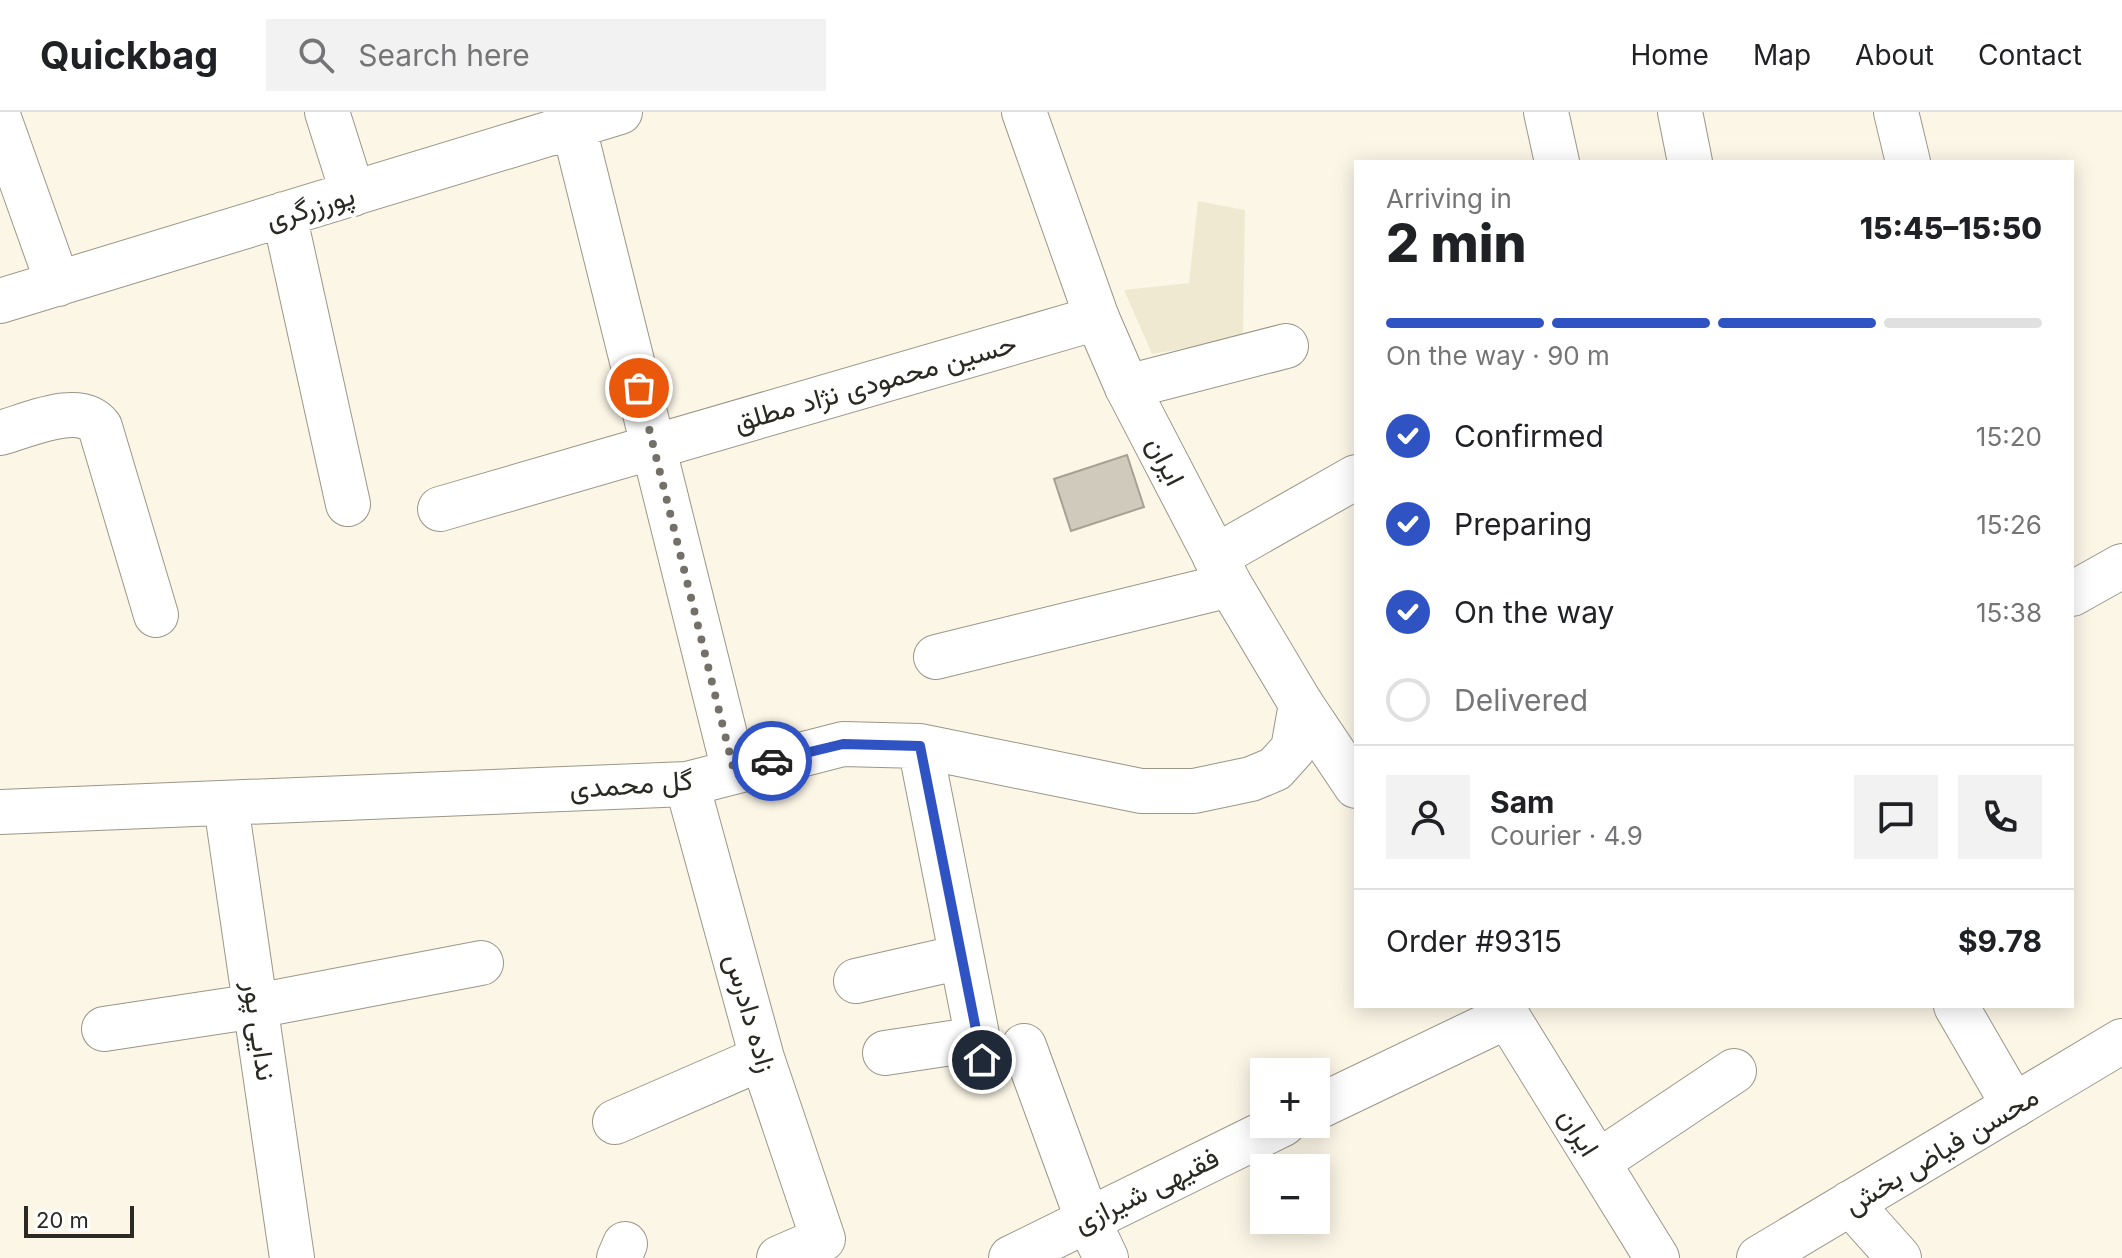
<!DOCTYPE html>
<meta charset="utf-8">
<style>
body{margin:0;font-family:Inter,Vazirmatn,sans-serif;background:#f2f2f2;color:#202124;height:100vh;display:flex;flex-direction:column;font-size:30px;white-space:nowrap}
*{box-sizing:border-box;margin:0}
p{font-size:26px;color:#757577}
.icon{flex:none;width:44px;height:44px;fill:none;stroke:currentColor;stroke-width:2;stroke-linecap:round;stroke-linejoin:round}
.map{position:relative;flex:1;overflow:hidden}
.sheet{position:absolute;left:1354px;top:48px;width:720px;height:848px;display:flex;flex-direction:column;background:#fff;border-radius:0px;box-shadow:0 4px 20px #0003}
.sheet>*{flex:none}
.tools{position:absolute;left:1250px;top:946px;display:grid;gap:16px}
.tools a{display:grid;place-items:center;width:80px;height:80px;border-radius:0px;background:#fff;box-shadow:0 4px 20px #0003;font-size:40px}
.scale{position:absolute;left:24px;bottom:20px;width:110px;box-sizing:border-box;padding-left:8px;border:4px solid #2a2923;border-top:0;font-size:22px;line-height:28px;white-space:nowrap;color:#2a2923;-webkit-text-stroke:6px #fff;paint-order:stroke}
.pin{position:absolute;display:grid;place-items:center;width:68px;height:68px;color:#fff;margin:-34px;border:4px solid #fff;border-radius:50%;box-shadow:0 2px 8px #0007}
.courier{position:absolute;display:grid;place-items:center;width:80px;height:80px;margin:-40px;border:6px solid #3053c3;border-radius:50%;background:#fff;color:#222;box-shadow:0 2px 10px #0007}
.summary em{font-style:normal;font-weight:800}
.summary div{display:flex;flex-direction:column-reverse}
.summary{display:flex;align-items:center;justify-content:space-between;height:136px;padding:0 32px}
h1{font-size:52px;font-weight:800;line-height:60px}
.bar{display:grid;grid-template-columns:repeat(4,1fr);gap:12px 8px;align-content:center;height:96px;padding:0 32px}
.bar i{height:10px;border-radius:6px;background:#e0e0e0}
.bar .current{background:#3053c3}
.bar p{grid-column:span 4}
.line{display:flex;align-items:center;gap:20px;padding:0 32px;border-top:2px solid #e0e0e0}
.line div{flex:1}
.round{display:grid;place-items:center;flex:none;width:84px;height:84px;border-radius:0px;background:#f2f2f2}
ol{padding:0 32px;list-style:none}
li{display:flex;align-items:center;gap:24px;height:88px}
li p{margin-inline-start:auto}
li .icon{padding:8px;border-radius:50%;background:#3053c3;color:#fff;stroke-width:4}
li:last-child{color:#757577}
li i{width:44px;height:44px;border:4px solid #e0e0e0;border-radius:50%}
header{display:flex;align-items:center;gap:48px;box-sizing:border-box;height:112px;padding:0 40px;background:#fff;border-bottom:2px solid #e0e0e0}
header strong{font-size:38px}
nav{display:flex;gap:44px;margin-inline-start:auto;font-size:28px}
.search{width:560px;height:72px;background:#f2f2f2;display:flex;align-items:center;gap:20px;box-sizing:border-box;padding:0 28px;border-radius:0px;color:#757577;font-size:30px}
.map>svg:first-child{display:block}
.built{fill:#f0e9d2}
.building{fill:#cfcabb;stroke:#a6a193;stroke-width:2}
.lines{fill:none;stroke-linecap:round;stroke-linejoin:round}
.minor-casing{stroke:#9b9688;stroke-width:46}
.major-casing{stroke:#9b9688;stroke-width:46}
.minor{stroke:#fff;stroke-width:44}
.major{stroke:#fff;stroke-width:44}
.done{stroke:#737167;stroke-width:8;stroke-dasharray:0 14.4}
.route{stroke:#3053c3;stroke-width:10}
.labels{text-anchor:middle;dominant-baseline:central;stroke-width:8;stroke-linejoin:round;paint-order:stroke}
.street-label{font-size:28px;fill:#2a2923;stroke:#fff}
</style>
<header>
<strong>Quickbag</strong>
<div class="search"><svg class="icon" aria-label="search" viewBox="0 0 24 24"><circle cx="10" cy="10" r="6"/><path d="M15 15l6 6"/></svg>Search here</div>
<nav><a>Home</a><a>Map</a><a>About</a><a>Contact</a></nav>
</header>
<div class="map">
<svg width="2122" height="1146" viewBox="0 0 2122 1146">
<rect width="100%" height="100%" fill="#fbf6e6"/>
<path class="built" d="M1198,89L1245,98L1243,226L1152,242L1124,178L1189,171Z"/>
<path class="building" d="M1127,343L1144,395L1071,419L1054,367Z"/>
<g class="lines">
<defs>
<path id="minor" d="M327,0L353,82
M570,0L734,659
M1546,0L1557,50
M1680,0L1690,50
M1896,0L1908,50
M0,9L58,172
M284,102L348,392
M0,189L620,0
M1127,275L1286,234
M0,321C27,314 80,288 100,315L156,503
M440,397L1097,206
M1215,445L1356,365
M2072,482L2122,454
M936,545L1230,473
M920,634L982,948
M687,672L762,946L823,1127L779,1146
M226,693L292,1146
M0,700L687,672L843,632L920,634L1141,679H1194L1251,667L1275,657L1293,637L1301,592
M856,869L961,845
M1956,894L2014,994
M104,917L256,894L481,851
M1024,934L1087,1106L1106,1146
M885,941L978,927
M1316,996L1508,904
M615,1010L762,946
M1598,1050L1734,959
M1850,1091L1899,1146
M619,1146L625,1132
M1011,1146L1283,1012
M1759,1146L2122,929"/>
<path id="major" d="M1024,0L1097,206L1127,275L1230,473L1301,592L1356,674
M1501,894L1657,1146"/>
</defs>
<use href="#minor" class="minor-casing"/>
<use href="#major" class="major-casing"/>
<use href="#minor" class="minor"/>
<use href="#major" class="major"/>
</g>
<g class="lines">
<path class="done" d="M639,276L734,659L772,649"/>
<path class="route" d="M772,649L843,632L920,634L982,948"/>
</g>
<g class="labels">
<g class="street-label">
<text transform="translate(310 95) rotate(-17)">پورزرگری</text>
<text transform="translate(875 270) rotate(-16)">حسین محمودی نژاد مطلق</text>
<text transform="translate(1166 349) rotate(63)">ایران</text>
<text transform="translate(631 672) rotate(-4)">گل محمدی</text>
<text transform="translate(751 901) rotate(74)">زاده دادرس</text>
<text transform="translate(260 919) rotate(82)">ندایی پور</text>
<text transform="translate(1579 1020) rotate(58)">ایران</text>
<text transform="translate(1941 1038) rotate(-31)">محسن فیاض بخش</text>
<text transform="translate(1146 1078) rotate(-26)">فقیهی شیرازی</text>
</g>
</g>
</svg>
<div class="tools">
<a>+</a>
<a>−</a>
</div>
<div class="scale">20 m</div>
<div class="pin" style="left:639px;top:276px;background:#ea580c"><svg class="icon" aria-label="bag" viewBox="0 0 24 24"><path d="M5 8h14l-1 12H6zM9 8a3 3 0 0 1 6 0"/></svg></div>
<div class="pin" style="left:982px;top:948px;background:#1f2937"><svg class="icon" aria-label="home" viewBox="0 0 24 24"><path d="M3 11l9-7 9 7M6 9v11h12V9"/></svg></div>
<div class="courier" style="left:772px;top:649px"><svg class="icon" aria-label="car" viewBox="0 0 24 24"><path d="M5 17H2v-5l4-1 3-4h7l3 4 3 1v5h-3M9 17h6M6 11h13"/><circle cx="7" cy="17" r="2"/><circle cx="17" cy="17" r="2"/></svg></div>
<section class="sheet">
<div class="summary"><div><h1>2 min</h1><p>Arriving in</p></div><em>15:45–15:50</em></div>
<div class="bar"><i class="current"></i><i class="current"></i><i class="current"></i><i></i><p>On the way · 90 m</p></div>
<ol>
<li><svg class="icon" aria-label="check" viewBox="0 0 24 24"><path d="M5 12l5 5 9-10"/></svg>Confirmed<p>15:20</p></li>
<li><svg class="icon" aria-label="check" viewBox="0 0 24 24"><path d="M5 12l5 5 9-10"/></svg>Preparing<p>15:26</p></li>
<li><svg class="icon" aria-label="check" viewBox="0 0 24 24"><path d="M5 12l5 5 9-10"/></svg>On the way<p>15:38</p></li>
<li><i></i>Delivered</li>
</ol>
<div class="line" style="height:144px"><a class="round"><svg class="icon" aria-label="person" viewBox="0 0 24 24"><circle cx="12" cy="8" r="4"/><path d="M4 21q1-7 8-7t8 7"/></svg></a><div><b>Sam</b><p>Courier · 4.9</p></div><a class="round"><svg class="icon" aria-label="chat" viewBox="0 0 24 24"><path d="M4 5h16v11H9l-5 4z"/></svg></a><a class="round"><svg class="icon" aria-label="phone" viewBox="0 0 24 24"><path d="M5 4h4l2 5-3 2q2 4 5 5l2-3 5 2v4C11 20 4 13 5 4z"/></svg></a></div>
<div class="line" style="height:104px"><div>Order #9315</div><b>$9.78</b></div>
</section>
</div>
